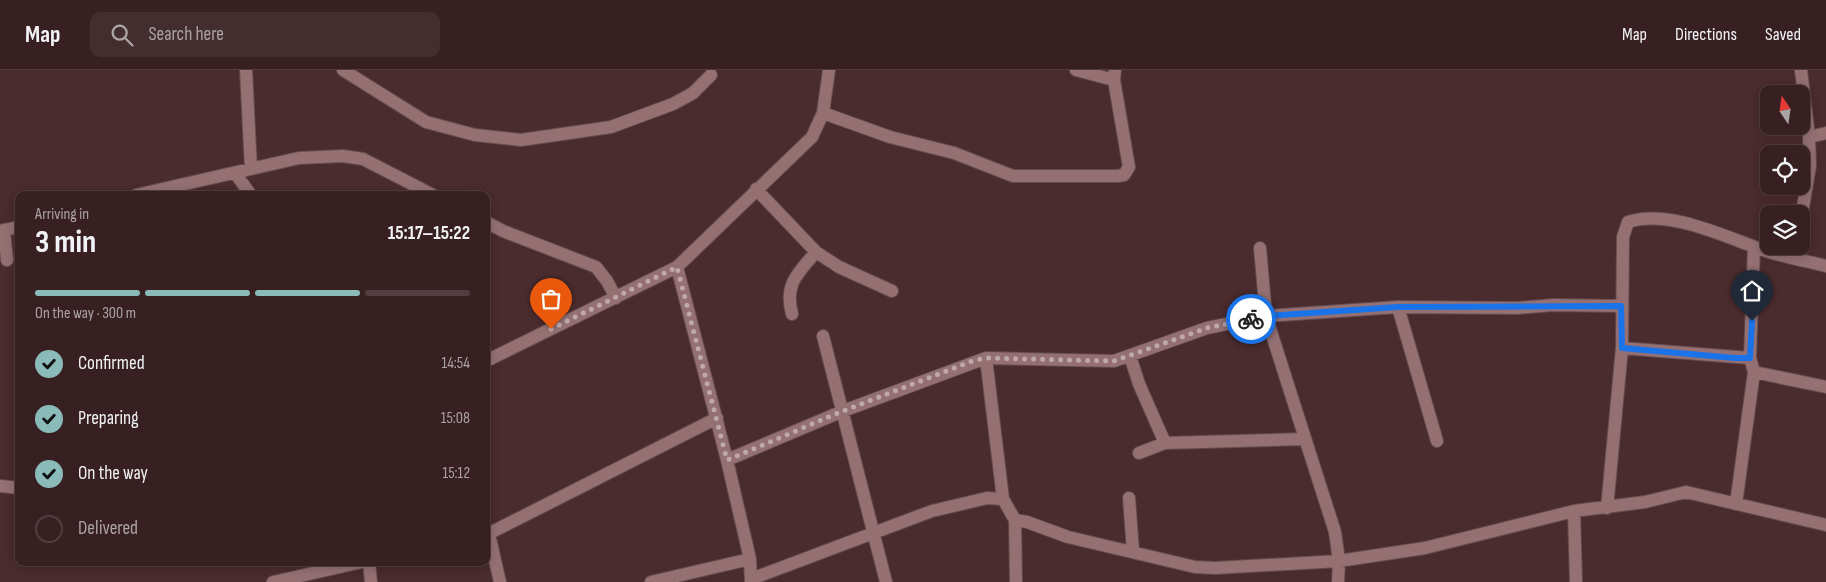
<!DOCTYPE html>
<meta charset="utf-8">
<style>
body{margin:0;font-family:"Sofia Sans Condensed",sans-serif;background:#432d2f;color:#f1f3f6;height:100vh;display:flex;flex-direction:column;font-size:19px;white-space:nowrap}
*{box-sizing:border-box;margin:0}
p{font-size:16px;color:#aba3a5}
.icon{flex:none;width:28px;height:28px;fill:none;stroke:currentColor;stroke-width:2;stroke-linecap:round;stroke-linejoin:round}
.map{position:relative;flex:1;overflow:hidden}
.side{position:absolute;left:15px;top:121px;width:475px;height:375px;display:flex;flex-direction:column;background:#382022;border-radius:10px;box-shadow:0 2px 12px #0003,0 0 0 1px #523e40}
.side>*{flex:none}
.needle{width:32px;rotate:347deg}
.fabs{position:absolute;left:1760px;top:15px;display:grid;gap:10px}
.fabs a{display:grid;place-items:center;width:50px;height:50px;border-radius:10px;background:#382022;box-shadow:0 2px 12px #0003,0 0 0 1px #523e40;font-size:25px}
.pin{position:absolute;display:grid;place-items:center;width:42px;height:42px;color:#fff;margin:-51px -21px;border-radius:50% 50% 50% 0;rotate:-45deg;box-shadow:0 0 5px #0007}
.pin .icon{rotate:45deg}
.courier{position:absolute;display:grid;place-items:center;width:50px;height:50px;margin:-25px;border:4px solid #1a73e8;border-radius:50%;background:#fff;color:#222;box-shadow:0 1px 6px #0007}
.head em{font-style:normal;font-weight:700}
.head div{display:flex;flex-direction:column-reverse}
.head{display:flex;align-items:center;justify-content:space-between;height:85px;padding:0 20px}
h1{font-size:32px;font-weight:700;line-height:38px}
.bar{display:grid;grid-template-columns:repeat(4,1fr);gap:8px 5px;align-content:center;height:60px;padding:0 20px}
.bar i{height:6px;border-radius:4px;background:#523e40}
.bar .current{background:#8bbbb9}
.bar p{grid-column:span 4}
ol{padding:0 20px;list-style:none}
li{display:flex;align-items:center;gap:15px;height:55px}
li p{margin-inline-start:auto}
li .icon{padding:5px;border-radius:50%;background:#8bbbb9;color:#111;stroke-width:4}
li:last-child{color:#aba3a5}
li i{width:28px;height:28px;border:2px solid #523e40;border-radius:50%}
header{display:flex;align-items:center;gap:30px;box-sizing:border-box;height:70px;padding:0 25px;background:#382022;border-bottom:1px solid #523e40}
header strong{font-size:24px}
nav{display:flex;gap:28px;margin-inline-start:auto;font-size:18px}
.search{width:350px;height:45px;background:#432d2f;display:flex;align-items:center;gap:12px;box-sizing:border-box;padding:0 18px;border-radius:10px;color:#aba3a5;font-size:19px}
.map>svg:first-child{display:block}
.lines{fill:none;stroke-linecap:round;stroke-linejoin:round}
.minor-casing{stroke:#654b4e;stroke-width:14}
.minor{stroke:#947073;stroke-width:12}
.done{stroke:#bea8aa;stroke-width:5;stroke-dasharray:0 9}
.route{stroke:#1a73e8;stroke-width:6}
</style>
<header>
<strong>Map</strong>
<div class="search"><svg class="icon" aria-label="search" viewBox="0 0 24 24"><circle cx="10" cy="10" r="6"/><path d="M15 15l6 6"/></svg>Search here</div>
<nav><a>Map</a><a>Directions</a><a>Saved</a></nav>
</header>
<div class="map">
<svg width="1826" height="512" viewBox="0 0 1826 512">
<rect width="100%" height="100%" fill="#4a2b2e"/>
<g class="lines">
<defs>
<path id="minor" d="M246,0L251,99
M343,0L426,52L475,65L521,70L611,57L673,34L693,23L711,5
M1076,0L1114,10
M823,43L890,67L954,83L1013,106H1118L1124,105L1129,97L1114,10L1115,0
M1809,67L1826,63
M235,103L251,125
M756,119L816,182L839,197L892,221
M136,125L299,88L343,86L363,89L433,125
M1801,149L1810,96L1809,67L1801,0
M486,152L503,161L596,197L607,211L616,228
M4,160L7,190
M0,161L19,157
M1260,178L1266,246L1335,462L1339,491L1338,512
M677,197L727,390L750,489L751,512
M1398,237L1437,371
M792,244C784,214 798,203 816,182
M823,266L886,512
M1622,278L1750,288L1754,302L1736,434
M1130,286L1139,314L1165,373
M986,288L1003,429L1015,450L1016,512
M1750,288L1754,177
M486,291L677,197L812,67L823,43L829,0
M1754,302L1826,317
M1139,383L1165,373L1304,369
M727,390L843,341L986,288L1114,291L1207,258L1266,246L1398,237L1517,238L1553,235L1621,236
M0,416L19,418
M1129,428L1133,481
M1607,438L1622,278L1623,167L1628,152C1670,138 1729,169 1769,182C1788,188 1807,191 1826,196
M1574,441L1576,512
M1015,450L1027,452L1068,467L1195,497L1215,498L1339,491L1425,478L1574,441L1645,432L1686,422L1826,455
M489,464L500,512
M486,465L717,348
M369,492L371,512
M751,509L932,441L987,428L1003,429
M273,512L362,492
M651,512L750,489"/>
</defs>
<use href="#minor" class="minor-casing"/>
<use href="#minor" class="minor"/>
</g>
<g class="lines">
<path class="done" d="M551,259L677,197L727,390L843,341L972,291L986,288L1114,291L1207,258L1251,249"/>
<path class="route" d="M1251,249L1266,246L1398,237L1621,236L1622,278L1735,288H1750L1752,251"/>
</g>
</svg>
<div class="fabs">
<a><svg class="needle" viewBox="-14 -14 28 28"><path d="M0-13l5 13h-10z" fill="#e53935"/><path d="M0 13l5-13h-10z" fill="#aba3a5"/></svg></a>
<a><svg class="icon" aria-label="locate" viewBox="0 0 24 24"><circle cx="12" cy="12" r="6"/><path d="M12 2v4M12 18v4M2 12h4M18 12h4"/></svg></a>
<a><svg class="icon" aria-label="layers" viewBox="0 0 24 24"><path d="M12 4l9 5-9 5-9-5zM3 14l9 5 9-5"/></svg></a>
</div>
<div class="pin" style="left:551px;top:259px;background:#ea580c"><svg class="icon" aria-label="bag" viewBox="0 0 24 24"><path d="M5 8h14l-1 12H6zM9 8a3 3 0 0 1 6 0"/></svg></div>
<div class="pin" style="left:1752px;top:251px;background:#1f2937"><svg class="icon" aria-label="home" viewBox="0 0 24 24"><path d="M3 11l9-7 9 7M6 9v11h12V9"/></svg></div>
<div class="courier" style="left:1251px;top:249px"><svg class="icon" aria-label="bike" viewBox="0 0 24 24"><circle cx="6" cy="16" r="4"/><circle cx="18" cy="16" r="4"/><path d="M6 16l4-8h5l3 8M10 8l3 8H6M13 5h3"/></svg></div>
<section class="side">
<div class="head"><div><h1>3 min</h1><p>Arriving in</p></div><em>15:17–15:22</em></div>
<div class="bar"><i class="current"></i><i class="current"></i><i class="current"></i><i></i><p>On the way · 300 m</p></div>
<ol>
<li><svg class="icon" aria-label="check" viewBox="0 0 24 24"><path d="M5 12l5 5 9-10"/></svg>Confirmed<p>14:54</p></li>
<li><svg class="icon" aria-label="check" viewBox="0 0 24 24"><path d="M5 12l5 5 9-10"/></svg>Preparing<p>15:08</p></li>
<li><svg class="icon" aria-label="check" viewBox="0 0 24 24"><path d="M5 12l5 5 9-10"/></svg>On the way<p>15:12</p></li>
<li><i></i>Delivered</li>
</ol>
</section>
</div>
